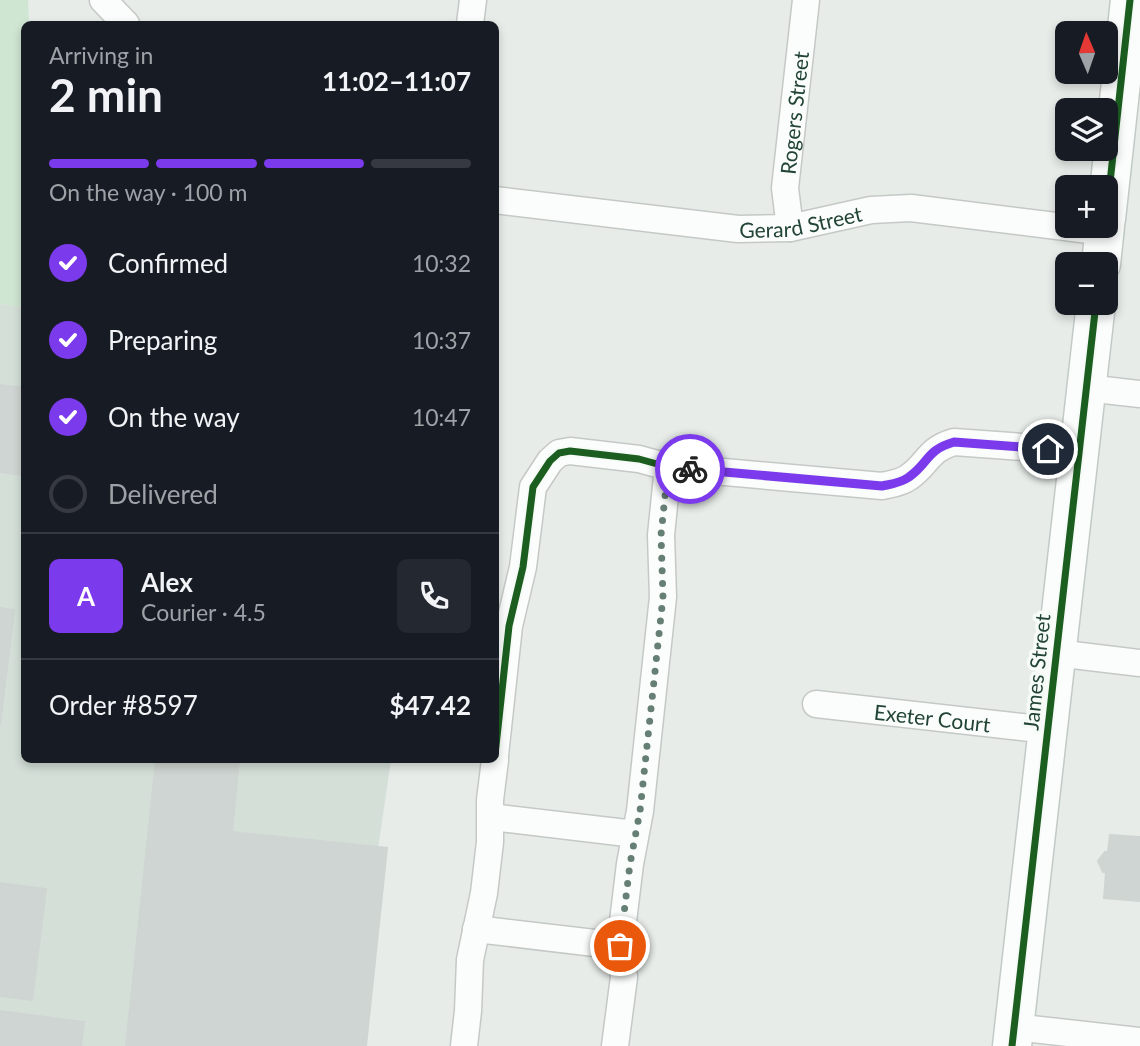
<!DOCTYPE html>
<meta charset="utf-8">
<style>
body{margin:0;font-family:Lato,sans-serif;background:#242831;color:#f1f3f6;height:100vh;display:flex;flex-direction:column;font-size:26px;white-space:nowrap}
*{box-sizing:border-box;margin:0}
p{font-size:23px;color:#9ea1a6}
.icon{flex:none;width:38px;height:38px;fill:none;stroke:currentColor;stroke-width:2;stroke-linecap:round;stroke-linejoin:round}
.map{position:relative;flex:1;overflow:hidden}
.side{position:absolute;left:21px;top:21px;width:478px;height:742px;display:flex;flex-direction:column;background:#171b24;border-radius:10px;box-shadow:0 4px 10px #0003}
.side>*{flex:none}
.needle{width:46px;rotate:358deg}
.buttons{position:absolute;left:1055px;top:21px;display:grid;gap:14px}
.buttons a{display:grid;place-items:center;width:63px;height:63px;border-radius:10px;background:#171b24;box-shadow:0 4px 10px #0003;font-size:35px}
.pin{position:absolute;display:grid;place-items:center;width:60px;height:60px;color:#fff;margin:-30px;border:4px solid #fff;border-radius:50%;box-shadow:0 2px 7px #0007}
.courier{position:absolute;display:grid;place-items:center;width:70px;height:70px;margin:-35px;border:5px solid #7c3aed;border-radius:50%;background:#fff;color:#222;box-shadow:0 2px 9px #0007}
.overview em{font-style:normal;font-weight:700}
.overview div{display:flex;flex-direction:column-reverse}
.overview{display:flex;align-items:center;justify-content:space-between;height:119px;padding:0 28px}
h1{font-size:46px;font-weight:700;line-height:52px}
.bar{display:grid;grid-template-columns:repeat(4,1fr);gap:10px 7px;align-content:center;height:84px;padding:0 28px}
.bar i{height:9px;border-radius:5px;background:#363941}
.bar .on{background:#7c3aed}
.bar p{grid-column:span 4}
.line{display:flex;align-items:center;gap:18px;padding:0 28px;border-top:2px solid #363941}
.line div{flex:1}
.round{display:grid;place-items:center;flex:none;width:74px;height:74px;border-radius:10px;background:#242831}
ol{padding:0 28px;list-style:none}
li{display:flex;align-items:center;gap:21px;height:77px}
li p{margin-inline-start:auto}
li .icon{padding:7px;border-radius:50%;background:#7c3aed;color:#fff;stroke-width:4}
li:last-child{color:#9ea1a6}
li i{width:38px;height:38px;border:4px solid #363941;border-radius:50%}
.map>svg:first-child{display:block}
.built{fill:#d4dfd8}
.green{fill:#cfe6d2}
.building{fill:#cfd5d2;stroke:#cfd5d2;stroke-width:2}
.lines{fill:none;stroke-linecap:round;stroke-linejoin:round}
.street-casing{stroke:#c4c9c6;stroke-width:29}
.secondary-casing{stroke:#c2cac6;stroke-width:41}
.street{stroke:#fbfcfc;stroke-width:26}
.secondary{stroke:#fbfcfc;stroke-width:38}
.cycleway-casing{stroke:#f6fbf7;stroke-width:11}
.cycleway{stroke:#1b5e20;stroke-width:7}
.done{stroke:#667f74;stroke-width:7;stroke-dasharray:0 12.6}
.route{stroke:#7c3aed;stroke-width:9}
.labels{text-anchor:middle;dominant-baseline:central;stroke-width:7;stroke-linejoin:round;paint-order:stroke}
.street-label{font-size:21px;fill:#214435;stroke:#f6fbf7}
</style>
<div class="map">
<svg width="1140" height="1046" viewBox="0 0 1140 1046">
<rect width="100%" height="100%" fill="#e7ece9"/>
<path class="built" d="M0,304L24,307V760H391L349,1046H0Z"/>
<path class="green" d="M0,0H28L29,24H24V307L0,304Z"/>
<path class="building" d="M0,385L24,388V475L0,472Z
M0,608L14,610L0,725Z
M156,760H239L232,832L387,848L366,1046H126Z
M1110,835L1140,837V901L1104,898L1106,872H1103L1098,861L1105,852H1108Z
M0,883L46,889L32,1000L0,996Z
M0,1011L84,1022L81,1046H0Z"/>
<g class="lines">
<defs>
<g id="street">
<path d="M103,0L126,24"/>
<path d="M470,24L473,0"/>
<path id="s1" d="M495,200L738,229L790,228L871,210L911,208L1105,232"/>
<path id="s2" d="M790,228L785,188L806,0"/>
<path d="M1086,388L1140,394"/>
<path d="M1056,653L1140,663"/>
<path id="s3" d="M816,704L1048,730"/>
<path d="M495,755L509,626L523,567L533,487L550,461L559,453L570,451L639,459L668,467L882,486C891,484 901,483 909,477C929,463 927,450 954,442L1079,451"/>
<path d="M491,817L635,834"/>
<path d="M476,929L620,946"/>
<path d="M1014,1027L1140,1041"/>
<path d="M464,1046L468,1011L470,960L484,893L490,842V800L495,760"/>
<path d="M615,1046L624,977L620,946L630,864L640,811L663,597L661,535L668,467"/>
</g>
<path id="secondary" d="M1106,219L1130,0
M1101,264L1105,226
M1012,1046L1096,303"/>
</defs>
<use href="#street" class="street-casing"/>
<use href="#secondary" class="secondary-casing"/>
<use href="#street" class="street"/>
<use href="#secondary" class="secondary"/>
<defs>
<path id="cycleway" d="M1106,219L1130,0
M495,755L509,626L523,567L533,487L550,461L559,453L570,451L639,459L668,467L882,486C891,484 901,483 909,477C929,463 927,450 954,442L1079,451
M1012,1046L1096,303"/>
</defs>
<use href="#cycleway" class="cycleway-casing"/>
<use href="#cycleway" class="cycleway"/>
</g>
<g class="lines">
<path class="done" d="M620,946L630,864L640,811L663,597L661,535L668,467L690,469"/>
<path class="route" d="M690,469L882,486C891,484 901,483 909,477C929,463 926,450 954,442L1048,449"/>
</g>
<g class="labels">
<g class="street-label">
<text stroke="none"><textPath href="#s2" startOffset="116">Rogers Street</textPath></text>
<text stroke="none"><textPath href="#s1" startOffset="308">Gerard Street</textPath></text>
<text transform="translate(1036 672) rotate(-84)">James Street</text>
<text stroke="none"><textPath href="#s3" startOffset="117">Exeter Court</textPath></text>
</g>
</g>
</svg>
<div class="buttons">
<a><svg class="needle" viewBox="-14 -14 28 28"><path d="M0-13l5 13h-10z" fill="#e53935"/><path d="M0 13l5-13h-10z" fill="#9ea1a6"/></svg></a>
<a><svg class="icon" aria-label="layers" viewBox="0 0 24 24"><path d="M12 4l9 5-9 5-9-5zM3 14l9 5 9-5"/></svg></a>
<a>+</a>
<a>−</a>
</div>
<div class="pin" style="left:620px;top:946px;background:#ea580c"><svg class="icon" aria-label="bag" viewBox="0 0 24 24"><path d="M5 8h14l-1 12H6zM9 8a3 3 0 0 1 6 0"/></svg></div>
<div class="pin" style="left:1048px;top:449px;background:#1f2937"><svg class="icon" aria-label="home" viewBox="0 0 24 24"><path d="M3 11l9-7 9 7M6 9v11h12V9"/></svg></div>
<div class="courier" style="left:690px;top:469px"><svg class="icon" aria-label="bike" viewBox="0 0 24 24"><circle cx="6" cy="16" r="4"/><circle cx="18" cy="16" r="4"/><path d="M6 16l4-8h5l3 8M10 8l3 8H6M13 5h3"/></svg></div>
<section class="side">
<div class="overview"><div><h1>2 min</h1><p>Arriving in</p></div><em>11:02–11:07</em></div>
<div class="bar"><i class="on"></i><i class="on"></i><i class="on"></i><i></i><p>On the way · 100 m</p></div>
<ol>
<li><svg class="icon" aria-label="check" viewBox="0 0 24 24"><path d="M5 12l5 5 9-10"/></svg>Confirmed<p>10:32</p></li>
<li><svg class="icon" aria-label="check" viewBox="0 0 24 24"><path d="M5 12l5 5 9-10"/></svg>Preparing<p>10:37</p></li>
<li><svg class="icon" aria-label="check" viewBox="0 0 24 24"><path d="M5 12l5 5 9-10"/></svg>On the way<p>10:47</p></li>
<li><i></i>Delivered</li>
</ol>
<div class="line" style="height:126px"><b class="round" style="background:#7c3aed;color:#fff">A</b><div><b>Alex</b><p>Courier · 4.5</p></div><a class="round"><svg class="icon" aria-label="phone" viewBox="0 0 24 24"><path d="M5 4h4l2 5-3 2q2 4 5 5l2-3 5 2v4C11 20 4 13 5 4z"/></svg></a></div>
<div class="line" style="height:91px"><div>Order #8597</div><b>$47.42</b></div>
</section>
</div>
